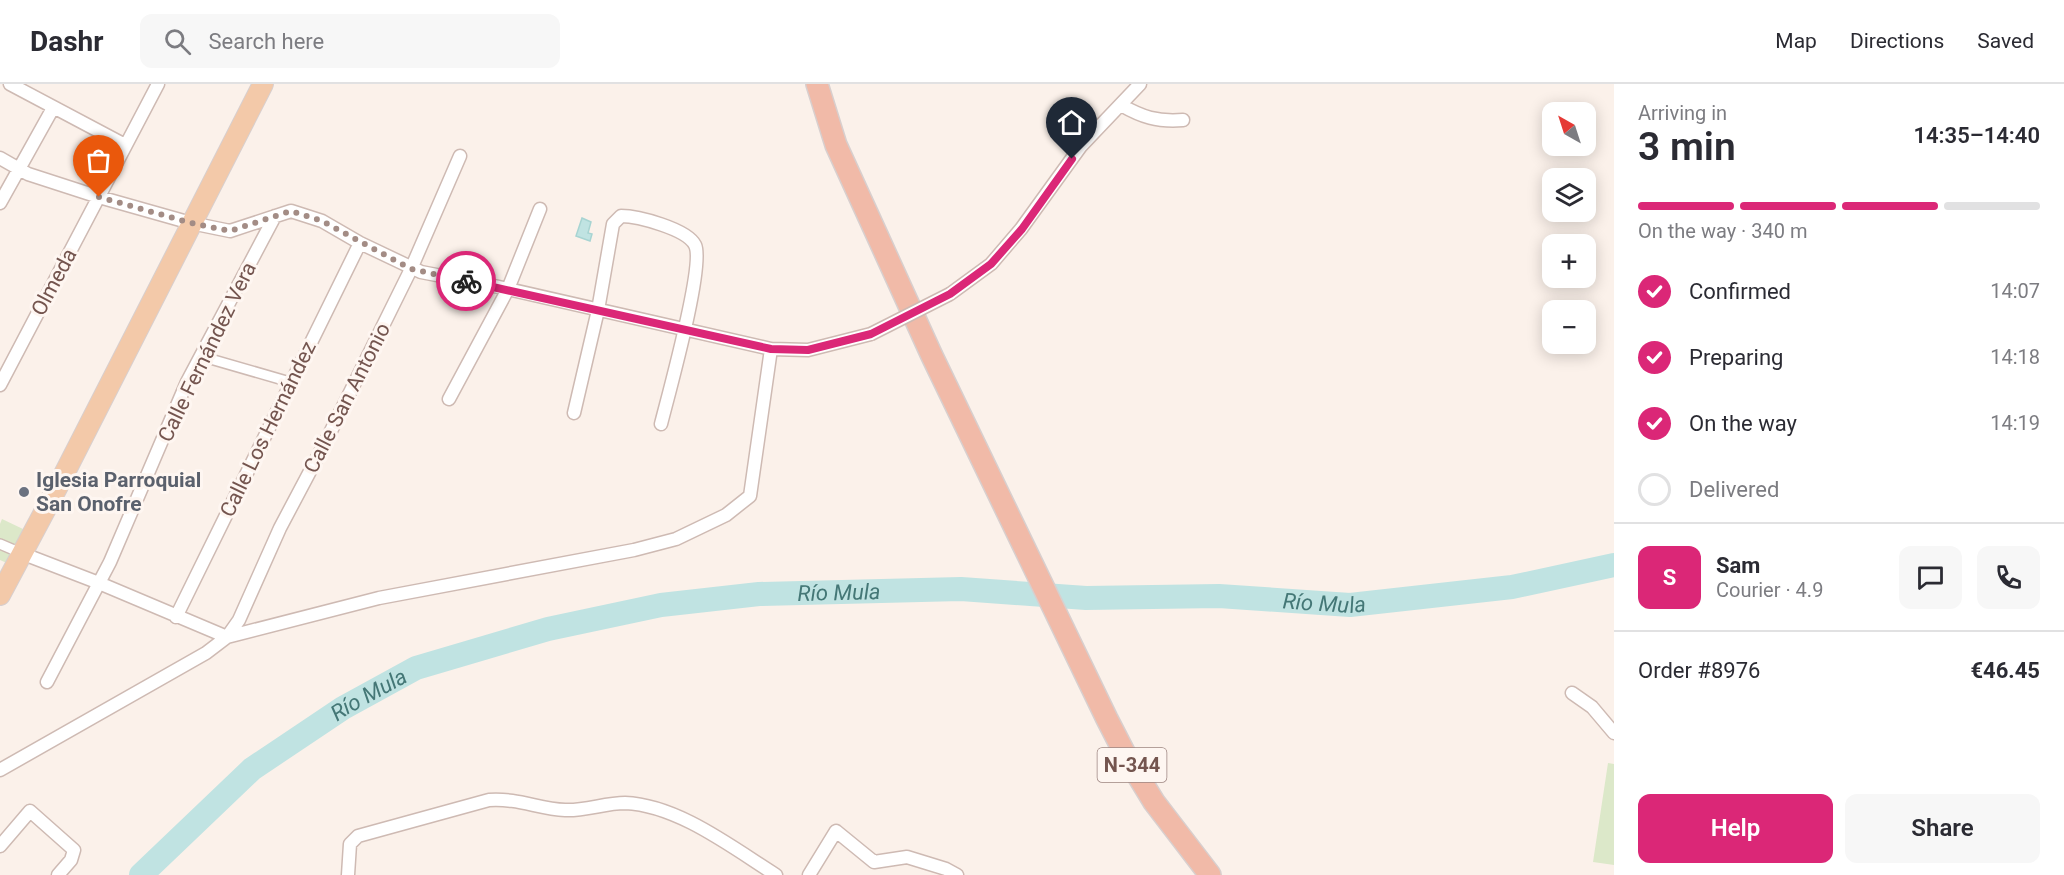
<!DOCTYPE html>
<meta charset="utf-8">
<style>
body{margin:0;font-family:Roboto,sans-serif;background:#f7f7f7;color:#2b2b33;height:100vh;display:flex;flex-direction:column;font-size:22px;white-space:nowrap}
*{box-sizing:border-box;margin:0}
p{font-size:20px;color:#7c7c81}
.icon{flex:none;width:33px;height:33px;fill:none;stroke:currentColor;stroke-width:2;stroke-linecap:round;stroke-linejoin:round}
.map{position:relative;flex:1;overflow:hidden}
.details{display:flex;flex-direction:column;background:#fff;width:450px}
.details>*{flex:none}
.needle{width:39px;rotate:321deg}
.fabs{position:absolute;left:1542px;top:18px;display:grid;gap:12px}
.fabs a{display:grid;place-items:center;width:54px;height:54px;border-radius:12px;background:#fff;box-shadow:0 3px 15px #0003;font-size:30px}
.pin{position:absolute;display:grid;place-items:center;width:51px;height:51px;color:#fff;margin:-62px -26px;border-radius:50% 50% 50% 0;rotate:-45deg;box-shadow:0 0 6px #0007}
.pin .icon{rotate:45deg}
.courier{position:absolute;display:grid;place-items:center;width:60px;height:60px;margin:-30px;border:4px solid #db2777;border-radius:50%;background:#fff;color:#222;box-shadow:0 2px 8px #0007}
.summary em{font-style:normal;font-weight:600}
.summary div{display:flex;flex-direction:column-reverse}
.summary{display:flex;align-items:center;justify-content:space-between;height:102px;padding:0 24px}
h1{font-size:39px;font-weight:600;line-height:45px}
.bar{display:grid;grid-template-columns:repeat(4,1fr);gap:9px 6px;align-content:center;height:72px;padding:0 24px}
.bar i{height:8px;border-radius:4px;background:#e1e1e2}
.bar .current{background:#db2777}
.bar p{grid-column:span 4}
.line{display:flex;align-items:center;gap:15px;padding:0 24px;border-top:2px solid #e1e1e2}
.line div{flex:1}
.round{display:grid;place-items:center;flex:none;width:63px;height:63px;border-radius:12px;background:#f7f7f7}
ol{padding:0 24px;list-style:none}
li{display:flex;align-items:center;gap:18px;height:66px}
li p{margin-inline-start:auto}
li .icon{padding:6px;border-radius:50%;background:#db2777;color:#fff;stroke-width:4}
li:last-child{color:#7c7c81}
li i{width:33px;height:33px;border:3px solid #e1e1e2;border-radius:50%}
.primary-button{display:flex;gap:12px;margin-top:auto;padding:12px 24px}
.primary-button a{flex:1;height:69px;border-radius:12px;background:#db2777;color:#fff;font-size:24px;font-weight:600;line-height:69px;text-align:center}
.primary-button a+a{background:#f7f7f7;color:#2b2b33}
header{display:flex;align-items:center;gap:36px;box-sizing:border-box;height:84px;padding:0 30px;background:#fff;border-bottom:2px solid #e1e1e2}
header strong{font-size:28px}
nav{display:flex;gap:33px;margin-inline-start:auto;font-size:21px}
.search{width:420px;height:54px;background:#f7f7f7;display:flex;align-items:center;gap:15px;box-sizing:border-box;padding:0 21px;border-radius:12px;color:#7c7c81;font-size:22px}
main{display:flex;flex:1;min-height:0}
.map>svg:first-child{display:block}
.green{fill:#dce8c9}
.water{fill:#c0e3e2;stroke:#a7d4d2;stroke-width:1.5}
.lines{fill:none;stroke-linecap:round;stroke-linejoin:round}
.river{stroke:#c0e3e2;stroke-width:24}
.pedestrian-casing{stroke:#cebab3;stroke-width:12}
.minor-casing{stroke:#cebab3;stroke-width:15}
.primary-casing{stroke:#d8cfce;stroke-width:22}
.trunk-casing{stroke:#d8cfce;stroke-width:24}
.pedestrian{stroke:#fff;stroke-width:9}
.minor{stroke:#fff;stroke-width:12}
.primary{stroke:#f3c9a9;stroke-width:20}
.trunk{stroke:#f1baa8;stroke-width:21}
.minor-bridge-casing{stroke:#cebab3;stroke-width:15;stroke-linecap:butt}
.minor-bridge{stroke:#fff;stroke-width:12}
.done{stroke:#a38c85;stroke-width:6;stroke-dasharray:0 10.8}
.route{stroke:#db2777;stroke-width:8}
.worship-dot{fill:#6b7280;stroke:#fef6f1;stroke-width:2}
.labels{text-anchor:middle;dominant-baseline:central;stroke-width:6;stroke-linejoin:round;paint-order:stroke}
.shield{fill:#fef6f1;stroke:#9d8580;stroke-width:1.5}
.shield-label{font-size:20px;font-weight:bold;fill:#74554f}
.street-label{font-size:21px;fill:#74554f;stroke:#fef6f1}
.worship-label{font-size:21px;font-weight:bold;fill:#5b616d;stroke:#fef6f1;text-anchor:start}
.water-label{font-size:22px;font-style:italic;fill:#447776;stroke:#fef6f1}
</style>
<header>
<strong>Dashr</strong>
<div class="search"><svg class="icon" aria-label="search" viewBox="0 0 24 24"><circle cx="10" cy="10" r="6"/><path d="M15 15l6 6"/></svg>Search here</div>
<nav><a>Map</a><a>Directions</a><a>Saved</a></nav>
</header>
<main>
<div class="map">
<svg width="1614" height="791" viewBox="0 0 1614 791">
<rect width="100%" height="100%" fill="#fbf1ea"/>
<path class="green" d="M2,435L23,445L9,480L0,476V440Z
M1608,679L1614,680V781L1593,778Z"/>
<path class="water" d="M582,134L591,138L588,149L592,150L590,157L576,152Z"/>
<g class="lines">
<path class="river" id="s1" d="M141,791L252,685L343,624L416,584L548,545L661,521L759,510L961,505L1086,514L1219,512L1350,521L1512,503L1614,481"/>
<defs>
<path id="pedestrian" d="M200,272L290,298
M0,460L21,469"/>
<path id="minor" d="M10,0L125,61
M1121,21C1142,33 1157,38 1183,36
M0,74L28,90L99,113L191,139L230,147L291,127L322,137L360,159L421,188L499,203L771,265L808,266L871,250
M0,119L53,24
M950,210L991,180L1021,145L1081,62L1140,0
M0,301L158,0
M449,315L508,205L540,125
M574,329L598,226L613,140L621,132C638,132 687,145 695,161C705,180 668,312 661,340
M21,469L99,499L227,553
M176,533L360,159
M227,553L239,536L280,444L326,357L411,185L460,72
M47,598L110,478L187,298L275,132
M1572,609L1592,623L1614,649
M0,686L206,569L227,553L379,514L634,466L676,455L726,431L750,412L771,265
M0,762L30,727L74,766L71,776L58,791
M348,791L350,760L358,752L489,716C518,714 539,725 565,726C585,727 605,719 625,719C678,721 733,764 776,791
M809,791L836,747L874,778L907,773L946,785L957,791"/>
<path id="primary" d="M0,511L58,402L263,0"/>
<path id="trunk" d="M817,0L836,61L877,151L932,272L1107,635L1126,672L1154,718L1210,791"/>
</defs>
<use href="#pedestrian" class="pedestrian-casing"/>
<use href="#minor" class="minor-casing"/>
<use href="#primary" class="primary-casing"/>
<use href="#trunk" class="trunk-casing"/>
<use href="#pedestrian" class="pedestrian"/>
<use href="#minor" class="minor"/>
<use href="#primary" class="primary"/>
<use href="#trunk" class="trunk"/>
<defs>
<path id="minor-bridge" d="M871,250L950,210"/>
</defs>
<use href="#minor-bridge" class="minor-bridge-casing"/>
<use href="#minor-bridge" class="minor-bridge"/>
</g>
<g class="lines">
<path class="done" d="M99,113L191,139L230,147L291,127L322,137L411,185L466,197"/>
<path class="route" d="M466,197L771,265L808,266L871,250L950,210L991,180L1022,145L1072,75"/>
</g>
<circle class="worship-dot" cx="24" cy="408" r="6"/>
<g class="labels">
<rect class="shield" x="1097.5" y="664" width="69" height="34" rx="4.5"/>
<g class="shield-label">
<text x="1132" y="681">N-344</text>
</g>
<g class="street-label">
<text transform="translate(54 198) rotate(-62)">Olmeda</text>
<text transform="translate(207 268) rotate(-64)">Calle Fernández Vera</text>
<text transform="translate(347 314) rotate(-63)">Calle San Antonio</text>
<text transform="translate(268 345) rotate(-64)">Calle Los Hernández</text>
</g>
<g class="worship-label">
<text x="36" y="396">Iglesia Parroquial<tspan x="36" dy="24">San Onofre</tspan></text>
</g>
<g class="water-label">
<text stroke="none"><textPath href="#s1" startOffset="778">Río Mula</textPath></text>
<text stroke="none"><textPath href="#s1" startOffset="1264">Río Mula</textPath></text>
<text stroke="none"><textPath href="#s1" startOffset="292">Río Mula</textPath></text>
</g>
</g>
</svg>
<div class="fabs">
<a><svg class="needle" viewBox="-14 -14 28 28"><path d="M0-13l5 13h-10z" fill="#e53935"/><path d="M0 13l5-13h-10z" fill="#7c7c81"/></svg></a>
<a><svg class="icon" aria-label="layers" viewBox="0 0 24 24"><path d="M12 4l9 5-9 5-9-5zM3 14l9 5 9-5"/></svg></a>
<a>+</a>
<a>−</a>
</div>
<div class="pin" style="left:99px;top:113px;background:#ea580c"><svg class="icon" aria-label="bag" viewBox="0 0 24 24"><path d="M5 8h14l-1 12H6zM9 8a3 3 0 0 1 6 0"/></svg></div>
<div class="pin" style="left:1072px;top:75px;background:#1f2937"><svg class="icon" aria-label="home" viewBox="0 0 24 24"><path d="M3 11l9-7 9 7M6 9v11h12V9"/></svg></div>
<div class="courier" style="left:466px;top:197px"><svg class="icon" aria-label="bike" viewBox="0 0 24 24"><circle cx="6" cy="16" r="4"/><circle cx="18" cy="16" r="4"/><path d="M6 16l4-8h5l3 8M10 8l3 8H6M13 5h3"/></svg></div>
</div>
<section class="details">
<div class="summary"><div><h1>3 min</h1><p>Arriving in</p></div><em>14:35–14:40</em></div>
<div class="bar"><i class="current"></i><i class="current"></i><i class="current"></i><i></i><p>On the way · 340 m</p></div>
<ol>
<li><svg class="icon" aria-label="check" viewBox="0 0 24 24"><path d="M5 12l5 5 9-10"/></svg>Confirmed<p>14:07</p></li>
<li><svg class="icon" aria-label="check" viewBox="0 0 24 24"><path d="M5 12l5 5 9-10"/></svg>Preparing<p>14:18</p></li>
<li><svg class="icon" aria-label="check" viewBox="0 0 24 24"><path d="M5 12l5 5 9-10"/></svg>On the way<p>14:19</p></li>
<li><i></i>Delivered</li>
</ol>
<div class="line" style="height:108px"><b class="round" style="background:#db2777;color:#fff">S</b><div><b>Sam</b><p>Courier · 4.9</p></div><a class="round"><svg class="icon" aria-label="chat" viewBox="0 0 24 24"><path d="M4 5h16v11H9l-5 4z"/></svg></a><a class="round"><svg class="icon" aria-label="phone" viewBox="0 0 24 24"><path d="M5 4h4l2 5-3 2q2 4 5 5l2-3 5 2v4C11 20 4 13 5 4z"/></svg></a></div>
<div class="line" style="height:78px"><div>Order #8976</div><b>€46.45</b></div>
<div class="primary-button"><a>Help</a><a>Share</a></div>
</section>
</main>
